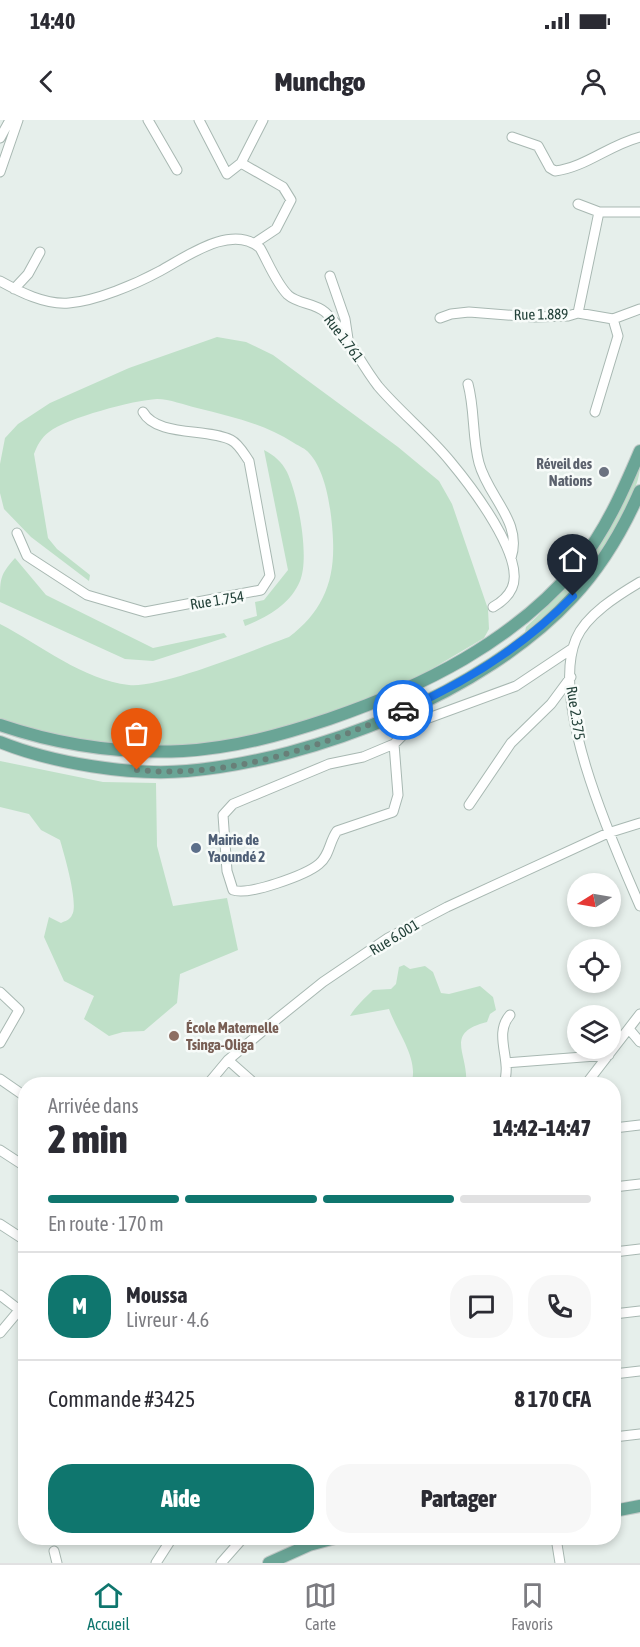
<!DOCTYPE html>
<html lang="fr">
<meta charset="utf-8">
<style>
body{margin:0;font-family:"Asap Condensed",sans-serif;background:#f7f7f7;color:#2b2b33;height:100vh;display:flex;flex-direction:column;font-size:22px;white-space:nowrap}
*{box-sizing:border-box;margin:0}
p{font-size:20px;color:#7c7c81}
.icon{flex:none;width:33px;height:33px;fill:none;stroke:currentColor;stroke-width:2;stroke-linecap:round;stroke-linejoin:round}
.map{position:relative;flex:1;overflow:hidden}
.details{position:absolute;left:18px;top:957px;width:603px;height:468px;display:flex;flex-direction:column;background:#fff;border-radius:24px;box-shadow:0 3px 9px #0003}
.details>*{flex:none}
.needle{width:39px;rotate:259deg}
.buttons{position:absolute;left:567px;top:753px;display:grid;gap:12px}
.buttons a{display:grid;place-items:center;width:54px;height:54px;border-radius:50%;background:#fff;box-shadow:0 3px 9px #0003;font-size:30px}
.pin{position:absolute;display:grid;place-items:center;width:51px;height:51px;color:#fff;margin:-62px -26px;border-radius:50% 50% 50% 0;rotate:-45deg;box-shadow:0 0 6px #0007}
.pin .icon{rotate:45deg}
.courier{position:absolute;display:grid;place-items:center;width:60px;height:60px;margin:-30px;border:4px solid #1a73e8;border-radius:50%;background:#fff;color:#222;box-shadow:0 2px 8px #0007}
.overview em{font-style:normal;font-weight:800}
.overview div{display:flex;flex-direction:column-reverse}
.overview{display:flex;align-items:center;justify-content:space-between;height:102px;padding:0 30px}
h1{font-size:39px;font-weight:800;line-height:45px}
.bar{display:grid;grid-template-columns:repeat(4,1fr);gap:9px 6px;align-content:center;height:72px;padding:0 30px}
.bar i{height:8px;border-radius:4px;background:#e1e1e2}
.bar .selected{background:#0f766e}
.bar p{grid-column:span 4}
.line{display:flex;align-items:center;gap:15px;padding:0 30px;border-top:2px solid #e1e1e2}
.line div{flex:1}
.round{display:grid;place-items:center;flex:none;width:63px;height:63px;border-radius:24px;background:#f7f7f7}
.cta{display:flex;gap:12px;margin-top:auto;padding:12px 30px}
.cta a{flex:1;height:69px;border-radius:24px;background:#0f766e;color:#fff;font-size:24px;font-weight:800;line-height:69px;text-align:center}
.cta a+a{background:#f7f7f7;color:#2b2b33}
.status{display:flex;justify-content:space-between;align-items:center;height:42px;padding:0 30px;background:#fff;direction:ltr}
.status svg{height:16px;fill:currentColor}
header{display:flex;justify-content:space-between;align-items:center;height:78px;padding:0 30px;background:#fff;font-size:27px;font-weight:800}
.tab-bar{display:flex;justify-content:space-around;align-items:center;height:84px;border-top:2px solid #e1e1e2;background:#fff;font-size:16px;color:#7c7c81}
.tab-bar a{display:grid;justify-items:center;gap:3px}
.tab-bar .selected{color:#0f766e}
.map>svg:first-child{display:block}
.green{fill:#bfe0c8}
.lines{fill:none;stroke-linecap:round;stroke-linejoin:round}
.minor-casing{stroke:#a8b8b2;stroke-width:11}
.major-casing{stroke:#c2cac8;stroke-width:14}
.minor{stroke:#fff;stroke-width:9}
.major{stroke:#6aa596;stroke-width:12}
.done{stroke:#687f78;stroke-width:6;stroke-dasharray:0 10.8}
.route{stroke:#1a73e8;stroke-width:8}
.worship-dot{fill:#6b7280;stroke:#f7fbf9;stroke-width:2}
.service-dot{fill:#5c6f8a;stroke:#f7fbf9;stroke-width:2}
.education-dot{fill:#8d6e63;stroke:#f7fbf9;stroke-width:2}
.labels{text-anchor:middle;dominant-baseline:central;stroke-width:5;stroke-linejoin:round;paint-order:stroke}
.street-label{font-size:15px;fill:#24423a;stroke:#f7fbf9}
.worship-label{font-size:15px;font-weight:bold;fill:#5b616d;stroke:#f7fbf9;text-anchor:end}
.service-label{font-size:15px;font-weight:bold;fill:#4e5e75;stroke:#f7fbf9;text-anchor:start}
.education-label{font-size:15px;font-weight:bold;fill:#785e54;stroke:#f7fbf9;text-anchor:start}
</style>
<div class="status"><b>14:40</b><svg viewBox="0 0 49 12"><path d="M0 12V9h3v3zM5 12V6h3v6zM10 12V3h3v9zM15 12V0h3v12zM26 1h20v11H26zM47 4h2v5h-2z"/></svg></div>
<header><svg class="icon" aria-label="back" viewBox="0 0 24 24"><path d="M15 5l-7 7 7 7"/></svg>Munchgo<svg class="icon" aria-label="person" viewBox="0 0 24 24"><circle cx="12" cy="8" r="4"/><path d="M4 21q1-7 8-7t8 7"/></svg></header>
<div class="map">
<svg width="640" height="1443" viewBox="0 0 640 1443">
<rect width="100%" height="100%" fill="#e6efeb"/>
<path class="green" d="M217,217L246,222L273,235L398,327L439,361L452,384L488,489L489,509L484,518L408,563L295,607L245,620L177,628L93,624L0,601V504C41,525 83,560 129,565C162,568 253,530 289,517C322,492 335,462 333,420C332,395 327,352 309,333C306,329 299,326 294,323C263,303 232,297 197,288C184,285 170,279 157,279C134,280 67,298 49,312C41,318 37,326 34,334L48,418L57,429L90,455L89,461L31,417L4,389L0,373V344L5,318L18,304L50,283L129,248Z
M264,330C274,335 282,342 287,352C298,375 310,437 300,461C290,485 267,497 245,506L243,500L257,496L255,482L264,480L288,450Z
M640,346C640,387 560,494 525,512L526,507C582,455 609,417 640,346Z
M15,438L46,475L153,528L224,513L227,517L153,541L125,539L0,482C0,458 0,455 15,438Z
M0,641L103,662L156,663L157,726L173,786L227,778L238,830L180,854L177,883L144,911L123,912L109,916L84,899L94,876L64,861L44,817L49,797L61,803C65,801 70,800 72,795C79,784 64,734 60,720L41,710L29,694L0,687Z
M404,845L410,849L425,846L433,852L441,873L449,874L480,866L493,877L496,890L490,894L487,902C443,913 469,934 466,964H411C420,940 397,912 389,889L350,896C356,886 365,878 373,870L391,869L396,864L399,847Z"/>
<g class="lines">
<defs>
<path id="minor" d="M148,0L177,50
M199,0L227,54L241,43L263,0
M512,17L538,26L550,48L555,51C586,47 609,25 640,17
M0,18L10,0
M241,43L283,67L291,80L276,109L255,123
M0,52L18,0
M578,84L599,92H640
M330,156L345,199L348,219
M0,161C20,172 45,185 69,183C96,181 136,164 160,151C186,137 232,103 260,128C268,142 276,163 288,175C298,184 315,183 325,192C347,212 359,242 378,266C400,292 428,314 450,341C470,365 526,437 512,468C508,477 500,483 493,487
M14,169L28,154L40,132
M578,193L599,92
M440,198L451,194L469,192L534,197L568,196L578,193L613,199L640,189
M468,264C475,290 472,317 479,343C488,377 523,402 511,438
M595,292L618,216L613,199
M17,413L27,436L87,475L145,492L261,470L270,456L249,341C244,334 239,324 231,320C207,308 157,317 143,292
M640,462C618,475 586,495 576,519C549,583 614,726 640,786
M394,624L398,675L393,692L337,711C329,722 330,735 319,744C306,755 248,776 233,770L227,751L223,695L233,684L329,644L363,637L394,624L415,603L516,566L573,528
M469,685L511,623L551,584L571,557
M0,872L19,890L0,923
M629,909L640,922
M228,940L255,964
M506,943L609,935
M0,959L26,977
M208,964L228,940L277,899L323,862L388,818L447,787L608,713L640,703
M505,964C505,958 507,952 506,945C505,928 497,910 510,895
M586,964L640,894
M614,1008L640,1005
M0,1030L26,1047
M614,1067L640,1064
M0,1104L26,1121
M614,1132L640,1129
M0,1175L26,1195
M614,1194L640,1191
M0,1213L26,1182
M614,1254L640,1251
M614,1317L640,1314
M556,1418L560,1443
M54,1431L57,1443
M156,1443L172,1418
M221,1443L243,1418"/>
<path id="major" d="M0,605C59,625 121,634 183,631C234,628 281,615 329,599C422,567 513,522 577,446C605,412 623,371 640,331
M0,622C52,643 131,656 187,651C314,640 484,573 572,478C601,447 623,410 640,371
M614,1391L640,1386
M269,1443L309,1425L335,1418"/>
</defs>
<use href="#minor" class="minor-casing"/>
<use href="#major" class="major-casing"/>
<use href="#minor" class="minor"/>
<use href="#major" class="major"/>
</g>
<g class="lines">
<path class="done" d="M137,650C229,659 321,627 403,590"/>
<path class="route" d="M403,590C467,562 524,526 573,476"/>
</g>
<circle class="worship-dot" cx="604" cy="352" r="6"/>
<circle class="service-dot" cx="196" cy="728" r="6"/>
<circle class="education-dot" cx="174" cy="916" r="6"/>
<g class="labels">
<g class="street-label">
<text transform="translate(541 194) rotate(-1)">Rue 1.889</text>
<text transform="translate(344 218) rotate(53)">Rue 1.761</text>
<text transform="translate(217 480) rotate(-9)">Rue 1.754</text>
<text transform="translate(576 593) rotate(81)">Rue 2.375</text>
<text transform="translate(394 817) rotate(-31)">Rue 6.001</text>
</g>
<g class="worship-label">
<text x="592" y="343">Réveil des<tspan x="592" dy="17">Nations</tspan></text>
</g>
<g class="service-label">
<text x="208" y="719">Mairie de<tspan x="208" dy="17">Yaoundé 2</tspan></text>
</g>
<g class="education-label">
<text x="186" y="907">École Maternelle<tspan x="186" dy="17">Tsinga-Oliga</tspan></text>
</g>
</g>
</svg>
<div class="buttons">
<a><svg class="needle" viewBox="-14 -14 28 28"><path d="M0-13l5 13h-10z" fill="#e53935"/><path d="M0 13l5-13h-10z" fill="#7c7c81"/></svg></a>
<a><svg class="icon" aria-label="locate" viewBox="0 0 24 24"><circle cx="12" cy="12" r="6"/><path d="M12 2v4M12 18v4M2 12h4M18 12h4"/></svg></a>
<a><svg class="icon" aria-label="layers" viewBox="0 0 24 24"><path d="M12 4l9 5-9 5-9-5zM3 14l9 5 9-5"/></svg></a>
</div>
<div class="pin" style="left:137px;top:650px;background:#ea580c"><svg class="icon" aria-label="bag" viewBox="0 0 24 24"><path d="M5 8h14l-1 12H6zM9 8a3 3 0 0 1 6 0"/></svg></div>
<div class="pin" style="left:573px;top:476px;background:#1f2937"><svg class="icon" aria-label="home" viewBox="0 0 24 24"><path d="M3 11l9-7 9 7M6 9v11h12V9"/></svg></div>
<div class="courier" style="left:403px;top:590px"><svg class="icon" aria-label="car" viewBox="0 0 24 24"><path d="M5 17H2v-5l4-1 3-4h7l3 4 3 1v5h-3M9 17h6M6 11h13"/><circle cx="7" cy="17" r="2"/><circle cx="17" cy="17" r="2"/></svg></div>
<section class="details">
<div class="overview"><div><h1>2 min</h1><p>Arrivée dans</p></div><em>14:42–14:47</em></div>
<div class="bar"><i class="selected"></i><i class="selected"></i><i class="selected"></i><i></i><p>En route · 170 m</p></div>
<div class="line" style="height:108px"><b class="round" style="background:#0f766e;color:#fff">M</b><div><b>Moussa</b><p>Livreur · 4.6</p></div><a class="round"><svg class="icon" aria-label="chat" viewBox="0 0 24 24"><path d="M4 5h16v11H9l-5 4z"/></svg></a><a class="round"><svg class="icon" aria-label="phone" viewBox="0 0 24 24"><path d="M5 4h4l2 5-3 2q2 4 5 5l2-3 5 2v4C11 20 4 13 5 4z"/></svg></a></div>
<div class="line" style="height:78px"><div>Commande #3425</div><b>8 170 CFA</b></div>
<div class="cta"><a>Aide</a><a>Partager</a></div>
</section>
</div>
<nav class="tab-bar">
<a class="selected"><svg class="icon" aria-label="home" viewBox="0 0 24 24"><path d="M3 11l9-7 9 7M6 9v11h12V9"/></svg>Accueil</a>
<a><svg class="icon" aria-label="map" viewBox="0 0 24 24"><path d="M3 6l6-2 6 2 6-2v14l-6 2-6-2-6 2zM9 4v14M15 6v14"/></svg>Carte</a>
<a><svg class="icon" aria-label="saved" viewBox="0 0 24 24"><path d="M7 4h10v16l-5-4-5 4z"/></svg>Favoris</a>
</nav>
